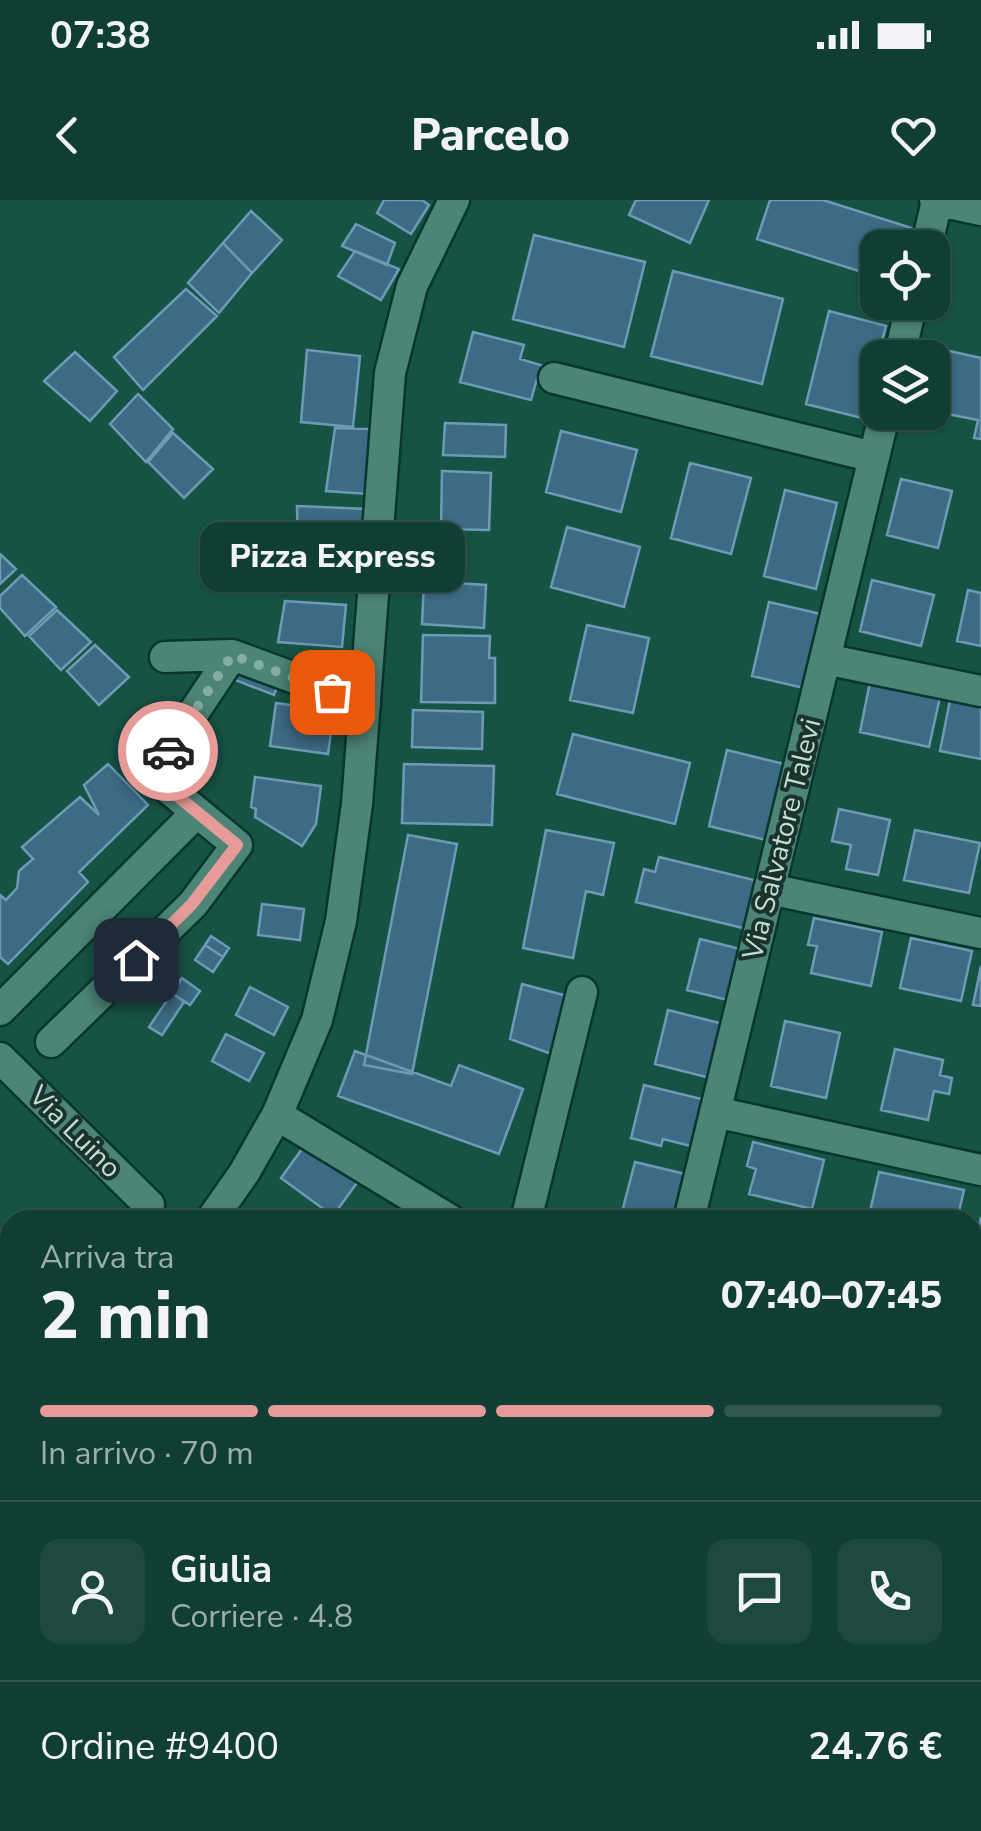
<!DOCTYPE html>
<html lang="it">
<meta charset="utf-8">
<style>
body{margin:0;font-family:"Nunito Sans",sans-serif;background:#1e4940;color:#f1f3f6;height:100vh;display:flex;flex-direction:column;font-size:38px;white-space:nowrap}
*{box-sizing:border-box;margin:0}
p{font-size:32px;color:#9caeac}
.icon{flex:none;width:55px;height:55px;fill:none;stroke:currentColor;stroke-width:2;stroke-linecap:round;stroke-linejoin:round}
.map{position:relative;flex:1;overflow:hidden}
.sheet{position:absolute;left:0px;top:1010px;width:982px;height:622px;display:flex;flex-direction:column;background:#113e34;border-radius:30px 30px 0 0;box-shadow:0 2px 8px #0004,0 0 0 2px #30574f}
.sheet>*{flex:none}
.buttons{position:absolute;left:860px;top:30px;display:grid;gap:20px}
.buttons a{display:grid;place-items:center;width:90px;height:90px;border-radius:20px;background:#113e34;box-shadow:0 2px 8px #0004,0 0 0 2px #30574f;font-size:50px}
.pin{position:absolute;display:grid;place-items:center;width:85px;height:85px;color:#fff;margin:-42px;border-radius:20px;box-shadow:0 5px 15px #0006}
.courier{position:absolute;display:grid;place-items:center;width:100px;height:100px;margin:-50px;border:8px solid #e69b98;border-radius:50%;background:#fff;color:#222;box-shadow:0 2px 12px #0007}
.bubble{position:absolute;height:70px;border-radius:20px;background:#113e34;box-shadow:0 2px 8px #0004,0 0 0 2px #30574f;font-size:32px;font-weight:800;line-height:70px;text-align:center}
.headline em{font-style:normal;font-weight:800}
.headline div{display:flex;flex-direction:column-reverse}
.headline{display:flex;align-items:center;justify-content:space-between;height:170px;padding:0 40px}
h1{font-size:65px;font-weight:800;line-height:75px}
.bar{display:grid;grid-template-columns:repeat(4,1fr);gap:15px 10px;align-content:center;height:120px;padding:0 40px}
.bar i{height:12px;border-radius:8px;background:#30574f}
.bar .on{background:#e69b98}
.bar p{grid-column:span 4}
.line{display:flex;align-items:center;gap:25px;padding:0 40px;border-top:2px solid #30574f}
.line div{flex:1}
.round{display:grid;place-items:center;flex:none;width:105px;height:105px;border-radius:20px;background:#1e4940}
.status{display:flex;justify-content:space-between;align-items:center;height:70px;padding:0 50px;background:#113e34;direction:ltr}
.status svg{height:28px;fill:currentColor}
header{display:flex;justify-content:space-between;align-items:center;height:130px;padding:0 40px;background:#113e34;font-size:45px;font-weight:800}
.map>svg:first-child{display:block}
.building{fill:#3d6a84;stroke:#6d9bb6;stroke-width:2.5}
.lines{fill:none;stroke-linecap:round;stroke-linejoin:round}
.minor-casing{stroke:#07362c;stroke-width:35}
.path{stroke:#69968a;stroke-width:5;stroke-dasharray:2.5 8;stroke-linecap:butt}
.minor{stroke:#4c8475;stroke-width:30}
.done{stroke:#86ada3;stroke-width:10;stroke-dasharray:0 18}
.route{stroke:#e69b98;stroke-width:12}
.labels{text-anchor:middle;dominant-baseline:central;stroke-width:8;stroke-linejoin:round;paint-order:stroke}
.street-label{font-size:28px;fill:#c2ded6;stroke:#1b332d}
</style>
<div class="status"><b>07:38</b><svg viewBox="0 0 49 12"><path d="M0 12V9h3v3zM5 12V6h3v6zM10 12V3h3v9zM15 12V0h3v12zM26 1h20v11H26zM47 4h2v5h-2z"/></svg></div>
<header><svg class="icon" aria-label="back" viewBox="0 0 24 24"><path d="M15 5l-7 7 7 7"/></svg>Parcelo<svg class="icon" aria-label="heart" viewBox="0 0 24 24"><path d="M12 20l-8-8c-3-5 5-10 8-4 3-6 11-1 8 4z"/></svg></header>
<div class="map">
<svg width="981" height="1631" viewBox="0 0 981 1631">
<rect width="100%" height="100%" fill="#175345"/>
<path class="building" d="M384,0H422L429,5L411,34L377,13Z
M636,0H709L690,43L629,15Z
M770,0H823L918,30L913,48H878V77L757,39Z
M251,11L282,40L252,73L223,43Z
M356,24L395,43L387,65L342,46Z
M534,35L645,62L624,147L513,119Z
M223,43L252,73L219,113L188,83Z
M355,51L399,69L381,100L338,76Z
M673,71L783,99L762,184L651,156Z
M186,89L217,116L143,190L114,157Z
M829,111L886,126L862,218L806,204Z
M473,132L524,145L520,159L544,166L542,173L539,172L531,200L460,182Z
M307,150L360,156L353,227L301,222Z
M945,150L981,158V239L974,238L978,220L932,211Z
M75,152L117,191L90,221L44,181Z
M138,194L173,229L146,262L110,224Z
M445,223L506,225L505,257L443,255Z
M335,228L372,229L368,294L326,291Z
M561,231L637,250L621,312L546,292Z
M173,233L213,269L184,298L148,262Z
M690,263L751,278L731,354L671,338Z
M442,271L491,273L489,330L441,329Z
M901,279L952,291L938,348L887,335Z
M785,290L837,303L816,389L764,376Z
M297,306L367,309L360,372L298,365Z
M567,327L640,347L624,407L551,387Z
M0,354L16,369L0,384Z
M22,375L56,407L25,436L0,408V396Z
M872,380L934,395L921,446L860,431Z
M424,381L486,385L484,428L422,424Z
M968,390L981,393V446L957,441Z
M285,401L346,405L342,447L278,442Z
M769,402L825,415L808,489L752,476Z
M57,410L91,442L61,470L29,436Z
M587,425L649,438L633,513L570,500Z
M423,435L490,436L489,458H495V503L421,502Z
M95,445L129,477L99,505L67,471Z
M243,460L282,475L274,495L230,478Z
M870,482L940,497L929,547L860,532Z
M950,500L981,506V559L940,551Z
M276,503L334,511L328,554L270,546Z
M413,510L483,512L482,549L412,547Z
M573,534L690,563L675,624L557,594Z
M727,550L792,566L774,642L709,626Z
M108,564L148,605L79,672L88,682L8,764L0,757V695L6,700L17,688L19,671L33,659L22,647L80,597L99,615L84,585Z
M404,564L494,566L492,625L402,623Z
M255,577L321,586L316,624L302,646L255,617L256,609L251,607Z
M839,609L890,620L878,675L846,669L851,645L832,641Z
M546,630L614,643L603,695L586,691L573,758L523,748Z
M915,630L980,643L969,693L904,680Z
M408,635L457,644L412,874L364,865Z
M659,657L770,684L759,732L636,702L644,669L655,672Z
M262,704L304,709L300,740L258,735Z
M814,718L882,732L871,786L811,773L817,746L808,745Z
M211,736L229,748L223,757L205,745Z
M911,738L972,751L961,801L900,788Z
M700,739L752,752L740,803L687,790Z
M205,745L223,757L213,772L195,760Z
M981,766V806L973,805Z
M182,778L200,791L190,805L172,793Z
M522,784L582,800L568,860L510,839Z
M250,787L288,807L274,835L236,815Z
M172,793L184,802L162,835L149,827Z
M668,810L731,826L718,880L655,864Z
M785,821L840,833L826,898L771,886Z
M226,834L264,853L249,881L212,861Z
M895,849L943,860L940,875L952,878L949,894L934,891L928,920L881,910Z
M355,851L451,886L459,865L523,889L499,954L338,896Z
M644,885L714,902L695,947L663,939L661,946L631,938Z
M307,942L359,980L333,1016L281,978Z
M753,942L824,960L812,1009L749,994L756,969L747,966Z
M635,962L698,977L687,1020H658L622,1012Z
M879,972L964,990L957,1020H868Z
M981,1017V1049L975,1047Z
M972,1124L981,1126V1179L972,1178Z
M972,1449L981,1451V1523L972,1522Z
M177,1622H592V1631H176Z"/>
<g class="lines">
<defs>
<path id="minor" d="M935,0L981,10
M926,48L937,1
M899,158L912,102
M554,178L874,257
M165,457L232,455L365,504
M825,459L981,491
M769,689L981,733
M0,810L197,612
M51,842L193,704L237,645L152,575L232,455
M0,858L149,1005
M715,912L981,970
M277,915L450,1020
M211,1020L244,973L277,915L317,820L341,721L357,604L390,173L412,86L454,0
M526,1020L582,792
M689,1020L885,212
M0,1069L10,1076
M0,1145L10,1156
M0,1310L10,1278
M972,1399L981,1400
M972,1620H981
M162,1631V1622
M608,1631L609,1622
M769,1631L777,1622"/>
</defs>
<use href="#minor" class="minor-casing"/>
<path class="path" d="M0,1188L8,1205L10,1217
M7,1251L10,1229
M0,1369L10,1352
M0,1520L10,1521
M972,1575H981
M725,1622L726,1631"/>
<use href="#minor" class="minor"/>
</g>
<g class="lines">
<path class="done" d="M168,551L232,455L332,492"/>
<path class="route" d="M136,760L192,704L237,645L152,575L168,551"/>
</g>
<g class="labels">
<g class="street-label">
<text transform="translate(782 639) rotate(-76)">Via Salvatore Talevi</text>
<text transform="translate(75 932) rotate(45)">Via Luino</text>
</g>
</g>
</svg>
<div class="buttons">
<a><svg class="icon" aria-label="locate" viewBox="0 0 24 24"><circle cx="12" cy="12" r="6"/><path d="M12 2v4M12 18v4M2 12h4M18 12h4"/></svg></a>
<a><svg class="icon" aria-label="layers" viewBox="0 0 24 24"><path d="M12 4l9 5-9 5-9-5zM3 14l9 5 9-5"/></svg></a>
</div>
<div class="pin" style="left:332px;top:492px;background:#ea580c"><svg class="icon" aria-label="bag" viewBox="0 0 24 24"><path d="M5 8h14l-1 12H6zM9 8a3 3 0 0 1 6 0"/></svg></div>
<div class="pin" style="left:136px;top:760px;background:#1f2937"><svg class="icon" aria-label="home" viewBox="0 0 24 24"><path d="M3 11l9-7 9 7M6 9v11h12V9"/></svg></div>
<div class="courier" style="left:168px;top:551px"><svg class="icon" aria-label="car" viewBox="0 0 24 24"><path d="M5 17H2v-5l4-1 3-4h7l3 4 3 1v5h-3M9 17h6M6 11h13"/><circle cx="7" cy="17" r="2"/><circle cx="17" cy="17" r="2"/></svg></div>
<div class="bubble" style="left:200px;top:322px;width:265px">Pizza Express</div>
<section class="sheet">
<div class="headline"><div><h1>2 min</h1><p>Arriva tra</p></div><em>07:40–07:45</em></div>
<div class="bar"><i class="on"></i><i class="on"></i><i class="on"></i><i></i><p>In arrivo · 70 m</p></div>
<div class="line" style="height:180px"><a class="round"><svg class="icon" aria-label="person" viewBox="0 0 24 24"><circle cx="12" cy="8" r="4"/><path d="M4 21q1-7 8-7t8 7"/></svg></a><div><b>Giulia</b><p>Corriere · 4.8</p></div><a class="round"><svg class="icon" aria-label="chat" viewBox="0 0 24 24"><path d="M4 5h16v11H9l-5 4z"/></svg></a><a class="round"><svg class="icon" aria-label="phone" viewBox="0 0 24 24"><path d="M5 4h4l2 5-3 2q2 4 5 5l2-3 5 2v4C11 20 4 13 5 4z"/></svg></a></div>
<div class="line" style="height:130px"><div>Ordine #9400</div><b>24.76 €</b></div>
</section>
</div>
